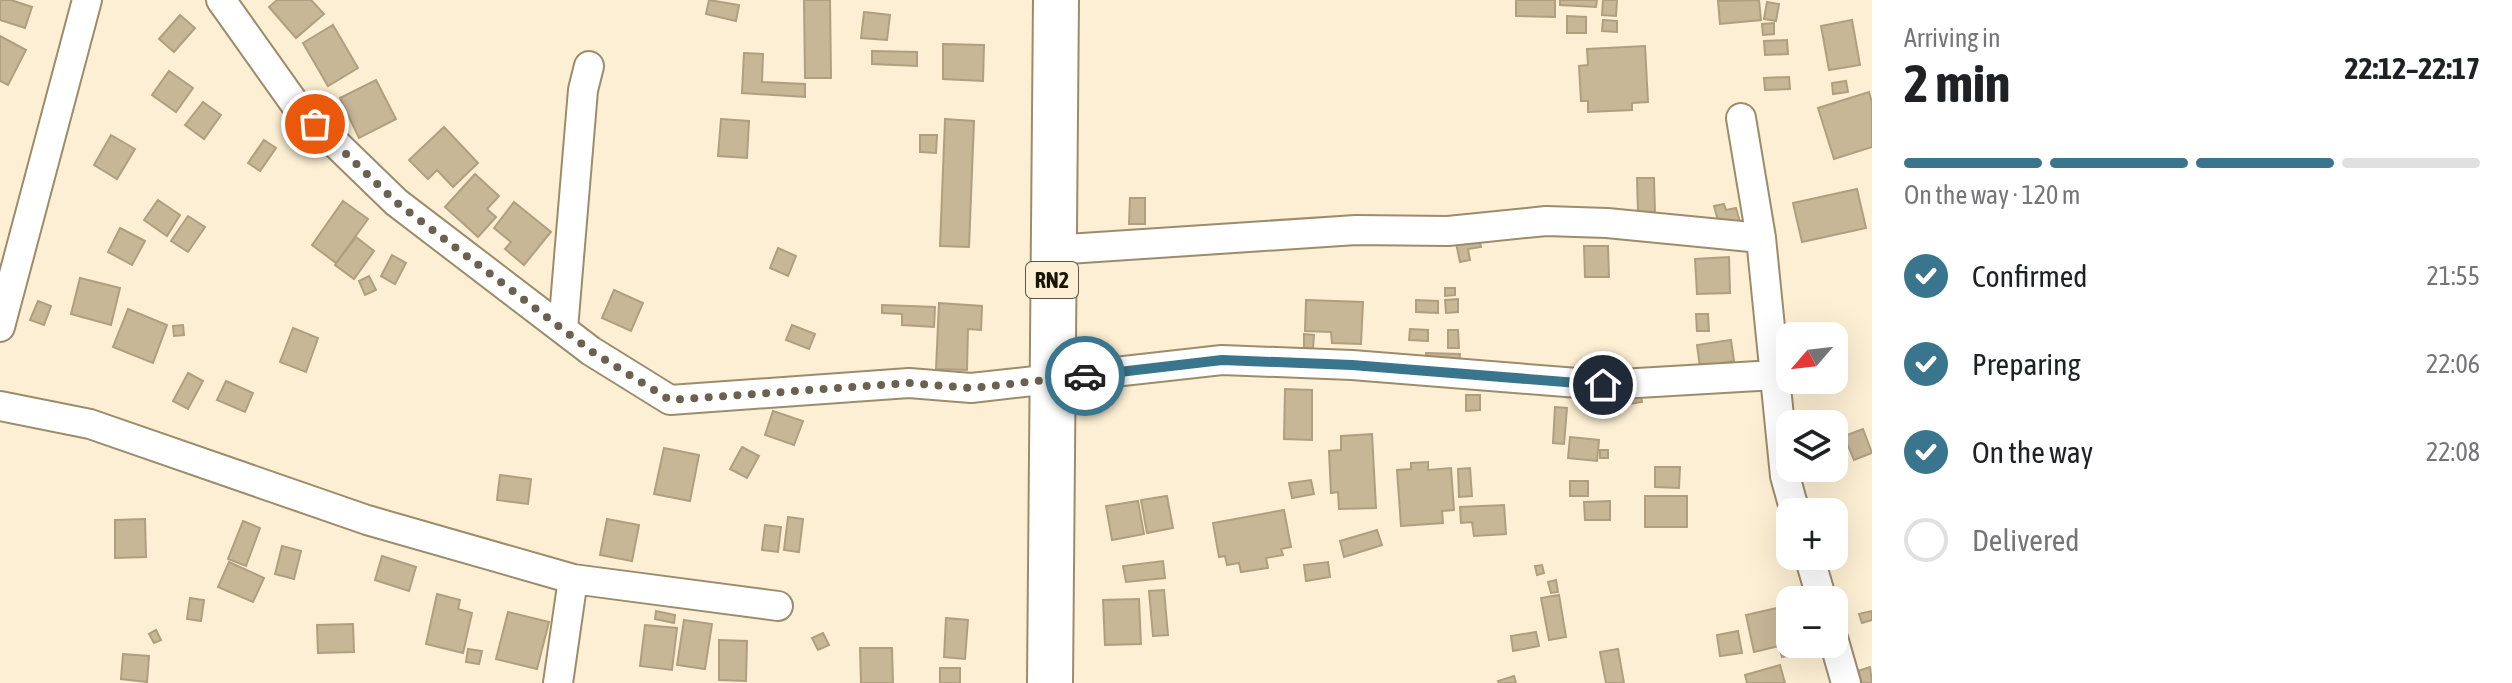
<!DOCTYPE html>
<meta charset="utf-8">
<style>
body{margin:0;font-family:"Asap Condensed",sans-serif;background:#f2f2f2;color:#202124;height:100vh;display:flex;flex-direction:column;font-size:30px;white-space:nowrap}
*{box-sizing:border-box;margin:0}
p{font-size:26px;color:#757577}
.icon{flex:none;width:44px;height:44px;fill:none;stroke:currentColor;stroke-width:2;stroke-linecap:round;stroke-linejoin:round}
.map{position:relative;flex:1;overflow:hidden}
.panel{display:flex;flex-direction:column;background:#fff;width:640px}
.panel>*{flex:none}
.needle{width:52px;rotate:242deg}
.controls{position:absolute;left:1776px;top:322px;display:grid;gap:16px}
.controls a{display:grid;place-items:center;width:72px;height:72px;border-radius:16px;background:#fff;box-shadow:0 8px 32px #0002;font-size:40px}
.pin{position:absolute;display:grid;place-items:center;width:68px;height:68px;color:#fff;margin:-34px;border:4px solid #fff;border-radius:50%;box-shadow:0 2px 8px #0007}
.courier{position:absolute;display:grid;place-items:center;width:80px;height:80px;margin:-40px;border:6px solid #39758c;border-radius:50%;background:#fff;color:#222;box-shadow:0 2px 10px #0007}
.overview em{font-style:normal;font-weight:700}
.overview div{display:flex;flex-direction:column-reverse}
.overview{display:flex;align-items:center;justify-content:space-between;height:136px;padding:0 32px}
h1{font-size:52px;font-weight:700;line-height:60px}
.bar{display:grid;grid-template-columns:repeat(4,1fr);gap:12px 8px;align-content:center;height:96px;padding:0 32px}
.bar i{height:10px;border-radius:6px;background:#e0e0e0}
.bar .selected{background:#39758c}
.bar p{grid-column:span 4}
ol{padding:0 32px;list-style:none}
li{display:flex;align-items:center;gap:24px;height:88px}
li p{margin-inline-start:auto}
li .icon{padding:8px;border-radius:50%;background:#39758c;color:#fff;stroke-width:4}
li:last-child{color:#757577}
li i{width:44px;height:44px;border:4px solid #e0e0e0;border-radius:50%}
main{display:flex;flex:1;min-height:0}
.map>svg:first-child{display:block}
.building{fill:#c8b797;stroke:#af9f7f;stroke-width:2}
.lines{fill:none;stroke-linecap:round;stroke-linejoin:round}
.minor-casing{stroke:#9b8c6c;stroke-width:32}
.trunk-casing{stroke:#9b8c6c;stroke-width:48}
.minor{stroke:#fff;stroke-width:28}
.trunk{stroke:#fff;stroke-width:44}
.done{stroke:#6a6150;stroke-width:8;stroke-dasharray:0 14.4}
.route{stroke:#39758c;stroke-width:10}
.labels{text-anchor:middle;dominant-baseline:central;stroke-width:6;stroke-linejoin:round;paint-order:stroke}
.shield{fill:#fcefd3;stroke:#5e5646;stroke-width:2}
.shield-label{font-size:22px;font-weight:bold;fill:#1b1509}
</style>
<main>
<div class="map">
<svg width="1872" height="683" viewBox="0 0 1872 683">
<rect width="100%" height="100%" fill="#fcefd3"/>
<path class="building" d="M0,0H11L32,7L25,28L0,20Z
M277,0H311L324,14L296,38L269,7Z
M709,0L739,5L736,21L706,14Z
M804,0H830L831,78H805Z
M1516,0H1555V17L1516,16Z
M1560,0H1597L1596,7L1560,5Z
M1603,0H1617L1616,16L1602,15Z
M1759,0L1761,20L1720,24L1718,1Z
M1767,2L1779,4L1776,21L1764,19Z
M864,12L890,15L887,40L861,38Z
M180,15L195,28L174,52L159,39Z
M1567,16L1586,17V33H1567Z
M1603,20L1617,21V32L1602,31Z
M1852,20L1860,65L1829,70L1821,26Z
M1774,23V34L1763,35L1762,24Z
M333,25L358,68L328,86L303,43Z
M0,36L26,50L8,85L0,81Z
M1787,40L1788,54L1765,55L1764,41Z
M943,44L984,45L983,81L943,79Z
M1645,46L1648,102L1632,103V110L1588,112V101H1581L1579,66L1588,65L1587,49Z
M872,51L917,52V66L872,64Z
M744,53L763,54L762,82L805,84V97L742,93Z
M169,71L193,88L176,112L152,95Z
M1789,77L1790,89L1765,90L1764,78Z
M376,80L396,119L359,138L340,98Z
M1846,81L1848,92L1833,94L1832,83Z
M1869,92L1872,103V147L1834,159L1818,108Z
M203,102L221,115L204,139L185,125Z
M721,119L749,121L747,158L718,156Z
M945,119L974,121L969,247L940,246Z
M444,127L478,163L453,187L437,170L428,179L409,160Z
M111,135L135,149L117,179L94,165Z
M920,135H937L936,153L920,152Z
M264,140L276,148L260,171L248,163Z
M475,174L499,196L487,209L496,217L478,237L445,207Z
M1637,178H1654L1655,214H1638Z
M1857,189L1866,228L1802,242L1793,203Z
M1130,198H1145V224H1129Z
M158,200L180,215L167,236L144,220Z
M343,201L368,219L336,263L312,245Z
M514,202L551,232L524,265L505,249L511,242L494,228Z
M1724,204L1726,210L1736,208L1740,222L1720,228L1714,206Z
M188,216L205,227L188,252L171,241Z
M120,228L145,241L132,265L108,252Z
M356,237L374,251L354,279L335,265Z
M1479,238L1481,247L1468,249L1470,260L1460,262L1456,243Z
M1584,246H1608L1609,277H1585Z
M778,248L796,256L788,276L770,268Z
M392,255L406,263L395,284L381,276Z
M1729,257L1730,293L1697,294L1695,259Z
M369,276L376,290L365,295L359,281Z
M80,278L120,288L111,325L71,314Z
M1445,288H1455V295L1445,296Z
M614,290L643,303L631,331L602,318Z
M1458,299V312L1446,313L1445,300Z
M1306,300L1363,302L1361,344L1332,343L1331,332L1305,331Z
M1416,300L1438,301V313L1416,312Z
M38,301L51,306L44,325L30,320Z
M939,303L982,306L981,330L968,329L967,370L936,369Z
M882,305L935,307L934,327L902,325V314L882,313Z
M128,309L167,325L153,363L113,347Z
M1696,314H1708L1709,331H1697Z
M183,325L184,335L174,336L173,326Z
M792,325L815,334L809,349L786,340Z
M293,328L318,338L306,372L280,362Z
M1410,329L1428,330V341L1409,340Z
M1448,330H1458L1459,348H1448Z
M1304,334L1314,335L1313,348H1304Z
M1731,340L1734,361L1700,367L1697,345Z
M1426,353L1460,354L1459,365L1426,364Z
M188,373L203,381L188,409L173,401Z
M226,381L253,393L245,412L217,400Z
M1285,389L1312,390V440L1284,439Z
M1640,392L1642,402L1622,405L1621,394Z
M1466,395H1480V410L1466,411Z
M1555,407L1567,408L1564,444L1553,443Z
M773,411L803,421L794,445L765,435Z
M1863,429L1872,453L1854,460L1844,436Z
M1372,434L1376,508L1339,509L1338,492L1331,493L1329,451L1341,450V436Z
M1570,437L1599,440L1597,461L1568,458Z
M742,447L759,456L747,478L730,469Z
M664,448L699,455L690,501L654,494Z
M1600,450H1608V458H1600Z
M1428,462V470L1451,468L1454,510L1442,511L1443,523L1401,526L1397,470L1411,469V463Z
M1655,467H1680L1679,488L1655,487Z
M1470,468L1472,496L1459,497L1458,469Z
M500,475L531,479L528,504L497,500Z
M1311,480L1314,494L1292,498L1289,483Z
M1570,481H1588V496H1570Z
M1167,496L1173,528L1147,533L1141,500Z
M1645,496H1687V527H1645Z
M1138,501L1144,534L1112,540L1106,506Z
M1610,501V520H1585L1584,502Z
M1504,505L1506,534L1474,536L1472,522L1461,523L1460,507Z
M1284,510L1291,547L1281,549L1283,555L1266,558L1268,568L1241,572L1239,563L1227,565L1225,556L1219,557L1213,523Z
M788,517L803,519L799,552L784,550Z
M145,519L146,557L115,558V520Z
M607,519L639,525L632,561L600,555Z
M243,521L260,528L246,566L228,559Z
M765,525L781,527L778,552L762,550Z
M1377,530L1382,545L1344,557L1340,541Z
M282,546L301,551L294,579L275,574Z
M382,556L416,567L409,591L375,580Z
M1163,561L1165,578L1126,582L1123,566Z
M229,562L264,578L253,602L218,587Z
M1328,562L1330,577L1306,581L1304,565Z
M1542,565L1544,573L1537,575L1535,566Z
M1556,580L1558,592L1551,593L1548,582Z
M1164,590L1168,635L1153,636L1149,591Z
M437,594L460,600L458,609L472,613L463,653L426,644Z
M1559,595L1566,637L1549,640L1541,598Z
M190,598L204,600L201,621L187,619Z
M1139,599L1141,644L1105,645L1103,600Z
M1790,605V644H1800L1802,653L1782,657L1779,646L1754,652L1746,615Z
M656,611L675,615L674,623L655,619Z
M1872,611V620L1862,623L1859,614Z
M508,612L549,622L537,669L496,659Z
M946,618L968,620L965,659L944,657Z
M684,620L712,624L705,669L677,665Z
M353,624L354,652L318,653L317,625Z
M645,625L677,628L672,670L640,666Z
M156,630L161,640L154,643L149,634Z
M1738,631L1742,653L1720,656L1717,635Z
M1536,632L1539,646L1513,651L1511,636Z
M823,633L829,645L818,650L812,638Z
M719,640L747,641L746,681L719,680Z
M860,648H892L893,683H861Z
M468,649L482,651L479,664L466,662Z
M1618,649L1624,683H1606L1600,652Z
M123,654L149,656L147,682L121,679Z
M1780,665L1785,683H1747L1745,675Z
M1870,667L1872,683H1862L1858,671Z
M940,668H960V683H940Z
M1514,676L1516,683H1499L1498,681Z"/>
<g class="lines">
<defs>
<path id="minor" d="M221,0L295,104L396,202L591,351L670,400L909,383L971,388L1222,360L1352,365L1603,385L1775,375
M1741,118L1761,238
M1052,250L1356,230L1448,231L1546,221L1607,223L1761,238L1785,476L1795,512
M0,327L87,0
M563,329L583,90L589,66
M0,406L90,424L367,520L573,579L778,606
M1809,556L1822,600
M1834,641L1846,683
M558,683L573,579"/>
<path id="trunk" d="M1050,683L1056,0"/>
</defs>
<use href="#minor" class="minor-casing"/>
<use href="#trunk" class="trunk-casing"/>
<use href="#minor" class="minor"/>
<use href="#trunk" class="trunk"/>
</g>
<g class="lines">
<path class="done" d="M315,124L396,202L591,351L670,400L909,383L971,388L1085,376"/>
<path class="route" d="M1085,376L1222,360L1352,365L1603,385"/>
</g>
<g class="labels">
<rect class="shield" x="1026" y="262" width="52" height="36" rx="6"/>
<g class="shield-label">
<text x="1052" y="280">RN2</text>
</g>
</g>
</svg>
<div class="controls">
<a><svg class="needle" viewBox="-14 -14 28 28"><path d="M0-13l5 13h-10z" fill="#e53935"/><path d="M0 13l5-13h-10z" fill="#757577"/></svg></a>
<a><svg class="icon" aria-label="layers" viewBox="0 0 24 24"><path d="M12 4l9 5-9 5-9-5zM3 14l9 5 9-5"/></svg></a>
<a>+</a>
<a>−</a>
</div>
<div class="pin" style="left:315px;top:124px;background:#ea580c"><svg class="icon" aria-label="bag" viewBox="0 0 24 24"><path d="M5 8h14l-1 12H6zM9 8a3 3 0 0 1 6 0"/></svg></div>
<div class="pin" style="left:1603px;top:385px;background:#1f2937"><svg class="icon" aria-label="home" viewBox="0 0 24 24"><path d="M3 11l9-7 9 7M6 9v11h12V9"/></svg></div>
<div class="courier" style="left:1085px;top:376px"><svg class="icon" aria-label="car" viewBox="0 0 24 24"><path d="M5 17H2v-5l4-1 3-4h7l3 4 3 1v5h-3M9 17h6M6 11h13"/><circle cx="7" cy="17" r="2"/><circle cx="17" cy="17" r="2"/></svg></div>
</div>
<section class="panel">
<div class="overview"><div><h1>2 min</h1><p>Arriving in</p></div><em>22:12–22:17</em></div>
<div class="bar"><i class="selected"></i><i class="selected"></i><i class="selected"></i><i></i><p>On the way · 120 m</p></div>
<ol>
<li><svg class="icon" aria-label="check" viewBox="0 0 24 24"><path d="M5 12l5 5 9-10"/></svg>Confirmed<p>21:55</p></li>
<li><svg class="icon" aria-label="check" viewBox="0 0 24 24"><path d="M5 12l5 5 9-10"/></svg>Preparing<p>22:06</p></li>
<li><svg class="icon" aria-label="check" viewBox="0 0 24 24"><path d="M5 12l5 5 9-10"/></svg>On the way<p>22:08</p></li>
<li><i></i>Delivered</li>
</ol>
</section>
</main>
